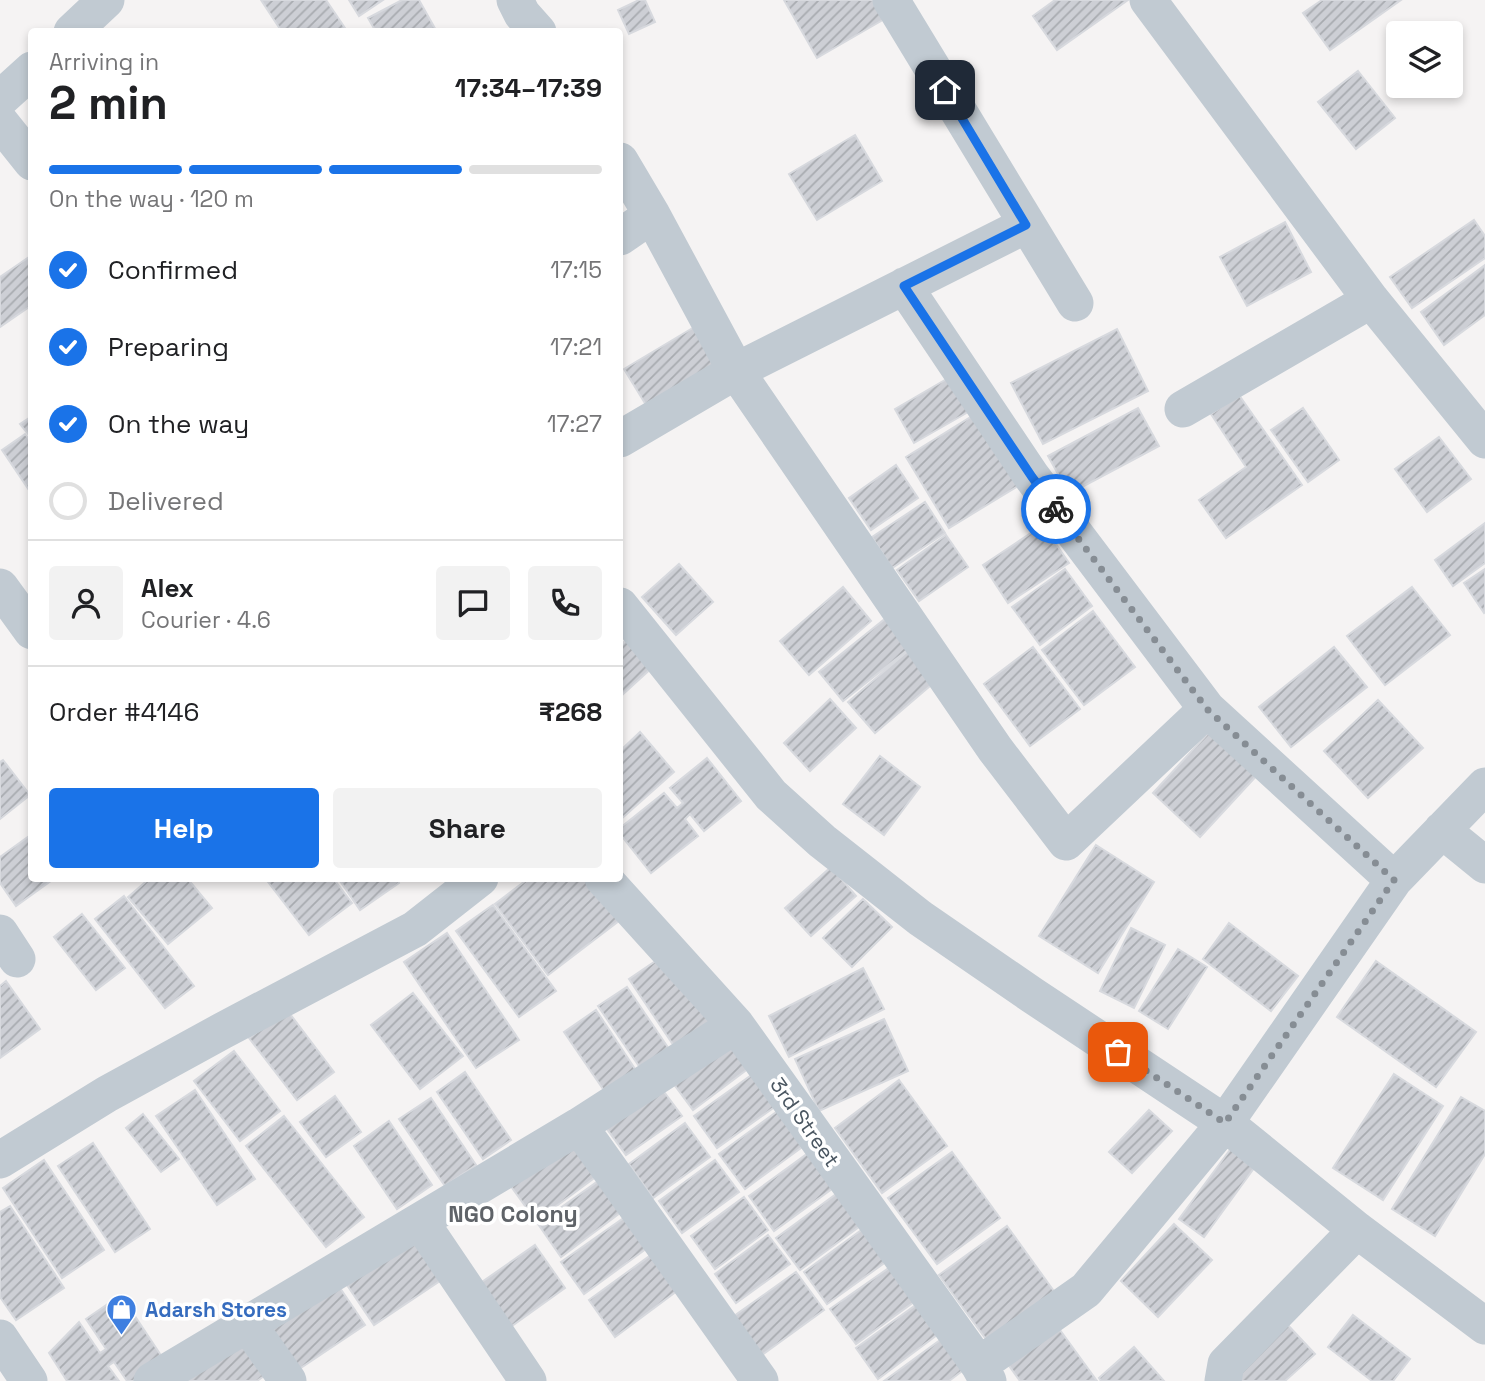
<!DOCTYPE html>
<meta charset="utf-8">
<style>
body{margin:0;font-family:"Space Grotesk",sans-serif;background:#f2f2f2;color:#202124;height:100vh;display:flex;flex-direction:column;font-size:26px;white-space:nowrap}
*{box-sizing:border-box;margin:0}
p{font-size:23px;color:#757577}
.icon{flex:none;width:38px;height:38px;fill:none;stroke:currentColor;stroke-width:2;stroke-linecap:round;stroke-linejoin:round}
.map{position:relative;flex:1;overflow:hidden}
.details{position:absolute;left:28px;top:28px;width:595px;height:854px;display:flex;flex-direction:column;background:#fff;border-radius:7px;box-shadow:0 4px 10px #0003}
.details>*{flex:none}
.fabs{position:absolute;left:1386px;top:21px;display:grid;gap:14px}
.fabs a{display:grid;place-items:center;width:77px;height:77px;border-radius:7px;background:#fff;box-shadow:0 4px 10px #0003;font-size:35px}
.pin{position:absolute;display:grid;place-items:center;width:60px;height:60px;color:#fff;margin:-30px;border-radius:14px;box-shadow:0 4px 10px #0006}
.courier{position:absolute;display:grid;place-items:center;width:70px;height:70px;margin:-35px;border:5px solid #1a73e8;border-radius:50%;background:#fff;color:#222;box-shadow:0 2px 9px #0007}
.head em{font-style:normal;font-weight:800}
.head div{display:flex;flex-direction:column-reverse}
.head{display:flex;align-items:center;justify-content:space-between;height:119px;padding:0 21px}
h1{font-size:46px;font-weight:800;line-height:52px}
.bar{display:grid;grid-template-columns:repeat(4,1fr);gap:10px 7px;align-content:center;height:84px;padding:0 21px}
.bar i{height:9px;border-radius:5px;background:#e0e0e0}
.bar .selected{background:#1a73e8}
.bar p{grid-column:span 4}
.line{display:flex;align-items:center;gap:18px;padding:0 21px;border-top:2px solid #e0e0e0}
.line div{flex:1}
.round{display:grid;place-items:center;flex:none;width:74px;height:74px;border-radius:7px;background:#f2f2f2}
ol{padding:0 21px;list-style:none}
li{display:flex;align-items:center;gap:21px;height:77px}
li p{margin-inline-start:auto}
li .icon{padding:7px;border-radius:50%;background:#1a73e8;color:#fff;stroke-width:4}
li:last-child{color:#757577}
li i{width:38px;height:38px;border:4px solid #e0e0e0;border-radius:50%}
.cta{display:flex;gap:14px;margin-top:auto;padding:14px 21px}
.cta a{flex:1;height:80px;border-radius:7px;background:#1a73e8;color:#fff;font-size:28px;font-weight:800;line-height:80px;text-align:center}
.cta a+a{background:#f2f2f2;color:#202124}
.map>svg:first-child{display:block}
.building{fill:url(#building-hatch);stroke:#d7d9de;stroke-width:2}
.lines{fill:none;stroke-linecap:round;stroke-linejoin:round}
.minor{stroke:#c1cad2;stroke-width:37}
.done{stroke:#868d94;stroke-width:7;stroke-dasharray:0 12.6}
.route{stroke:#1a73e8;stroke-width:9}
.labels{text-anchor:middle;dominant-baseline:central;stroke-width:7;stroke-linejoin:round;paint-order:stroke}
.street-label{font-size:21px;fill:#4a5661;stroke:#fff}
.shop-label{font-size:21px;font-weight:bold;fill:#366cbe;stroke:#fff;text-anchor:start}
.neighbourhood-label{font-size:23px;font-weight:bold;fill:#5f6368;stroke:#fff}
</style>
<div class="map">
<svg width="1485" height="1381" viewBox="0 0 1485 1381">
<defs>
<pattern id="building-hatch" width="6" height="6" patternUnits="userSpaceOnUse" patternTransform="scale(1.75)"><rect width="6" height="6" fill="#cdcfd5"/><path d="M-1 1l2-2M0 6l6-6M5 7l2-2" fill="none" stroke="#a8abb0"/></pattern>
</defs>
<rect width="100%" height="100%" fill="#f5f3f3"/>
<path class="building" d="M261,0H326L345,28L340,32H282Z
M349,0H383L359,16Z
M402,0H419L437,32H376L368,18Z
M639,0H645L655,22L629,34L618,10Z
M784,0H878L888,17L817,58Z
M1055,0H1128L1057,50L1033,16Z
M1322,0H1401L1330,50L1303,13Z
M1358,71L1395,118L1356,149L1318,102Z
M855,135L882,181L817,220L789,174Z
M1474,220L1485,236V258L1412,308L1390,277Z
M1285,222L1311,272L1247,306L1220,257Z
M32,255V305L0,327V277Z
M1485,265V315L1444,345L1421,312Z
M701,323L723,359L646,405L624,369Z
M1117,329L1148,391L1043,444L1011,383Z
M950,377L970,411L914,443L895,409Z
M1239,395L1302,485L1226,538L1199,500L1246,467L1211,414Z
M1138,408L1159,446L1069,494L1048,456Z
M1303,408L1339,460L1308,482L1271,430Z
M974,415L1018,486L949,528L906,457Z
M32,416V439L20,424Z
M25,434L32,443L31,493L2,450Z
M1439,437L1471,479L1427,512L1395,469Z
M896,465L918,498L871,530L849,498Z
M925,502L945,533L892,568L872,537Z
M1485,523V563L1453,586L1435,560Z
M1043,525L1069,563L1008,603L983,565Z
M946,535L968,567L919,601L897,570Z
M679,564L713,602L676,635L642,597Z
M1065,569L1092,606L1040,645L1012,607Z
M1485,569V612L1484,613L1464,583Z
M843,587L871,621L809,675L780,641Z
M1412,587L1450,635L1385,685L1347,636Z
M1093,611L1135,667L1084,705L1042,650Z
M886,618L910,648L843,701L819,672Z
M628,638L654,666L620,697V646Z
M1033,647L1080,709L1030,746L984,684Z
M1334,647L1367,687L1291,747L1259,707Z
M909,650L936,681L875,733L848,702Z
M830,699L856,728L810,771L784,743Z
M1378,700L1423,748L1368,798L1324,751Z
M1212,729L1260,772L1200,837L1153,793Z
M640,732L674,772L620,820V751Z
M880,756L920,787L884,835L843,804Z
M707,758L741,801L704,831L690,814L685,819L698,836L651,873L620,834V828L664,793L677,808L683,803L670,788Z
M3,760L30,795L0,819V762Z
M32,834V878H55L16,906L0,883V857Z
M1096,845L1154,882L1098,973L1039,936Z
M831,867L856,896L811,936L785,908Z
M150,878H187L212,908L168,944L128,897Z
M265,878H333L352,903L309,935Z
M338,878H396L399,883L360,910Z
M529,878H596L628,914L548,975L495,904Z
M124,896L194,986L165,1008L95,919Z
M863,899L892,927L852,967L823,938Z
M493,905L556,991L519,1017L456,931Z
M82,914L125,968L96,990L54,937Z
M1229,923L1298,976L1271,1011L1203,959Z
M1131,928L1165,945L1134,1008L1100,991Z
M447,933L519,1040L476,1068L404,962Z
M1178,949L1207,967L1168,1029L1139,1011Z
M666,954L716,1027L678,1052L629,979Z
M1376,961L1476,1032L1436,1087L1337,1017Z
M863,968L884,1009L789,1057L769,1016Z
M6,981L40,1029L0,1058V986Z
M627,987L671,1052L643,1072L598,1006Z
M413,993L463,1056L420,1089L371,1025Z
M287,1010L334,1072L297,1100L249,1038Z
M596,1010L637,1072L605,1092L564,1032Z
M884,1019L908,1071L819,1111L795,1059Z
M727,1038L749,1068L693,1110L670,1079Z
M234,1051L280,1111L240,1141L194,1081Z
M465,1072L511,1140L483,1159L437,1092Z
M753,1074L776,1106L717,1148L694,1116Z
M1394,1074L1443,1106L1383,1200L1333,1168Z
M899,1080L947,1146L882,1193L835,1128Z
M659,1085L682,1116L626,1155L604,1125Z
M195,1090L255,1179L217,1205L156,1116Z
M335,1096L361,1132L326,1157L300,1122Z
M1461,1097L1485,1111V1154L1435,1236L1392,1209Z
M431,1098L476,1165L445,1186L399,1119Z
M779,1110L805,1145L745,1189L719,1154Z
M1149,1110L1172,1131L1132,1173L1109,1152Z
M143,1114L179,1159L161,1172L126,1128Z
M284,1116L364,1217L326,1247L246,1146Z
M389,1121L432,1185L397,1209L354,1146Z
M685,1123L710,1157L653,1198L629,1164Z
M575,1138L601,1173L536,1221L510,1185Z
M93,1143L150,1229L115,1252L58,1166Z
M1232,1147L1257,1164L1204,1237L1179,1219Z
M811,1151L836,1186L774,1231L749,1196Z
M952,1152L1000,1218L937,1264L888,1198Z
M44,1160L104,1250L62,1278L3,1188Z
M715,1160L739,1192L682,1233L659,1201Z
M601,1179L624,1210L561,1257L538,1224Z
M839,1192L863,1224L800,1270L776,1238Z
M744,1197L768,1230L715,1269L691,1236Z
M10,1206L64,1288L16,1320L0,1297V1212Z
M628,1215L650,1246L584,1294L561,1262Z
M1174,1224L1212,1260L1158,1317L1121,1281Z
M867,1226L890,1259L827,1304L804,1272Z
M1007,1226L1061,1301L994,1350L939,1275Z
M768,1235L790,1264L736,1303L715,1274Z
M413,1240L440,1281L374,1325L347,1285Z
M535,1245L565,1288L509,1328L479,1284Z
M655,1252L681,1288L615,1337L589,1300Z
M893,1265L918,1299L856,1344L830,1309Z
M796,1272L824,1310L762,1355L734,1316Z
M336,1282L365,1325L299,1369L270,1327Z
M121,1295L164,1360L133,1381H127L114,1362L108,1366L119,1381H67L49,1353L79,1322L100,1353L106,1349L86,1319Z
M920,1302L941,1332L878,1379L856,1348Z
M1353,1315L1410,1359L1393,1381H1372L1328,1347Z
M1052,1319L1097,1381H1020L1002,1356Z
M1285,1322L1315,1354L1285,1381H1241L1231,1370Z
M943,1338L966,1368L949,1381H884Z
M240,1343L264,1376L257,1381H186Z
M1134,1347L1164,1381H1101L1099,1378Z"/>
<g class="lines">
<path class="minor" d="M515,0L522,14L538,32
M891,0L1075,303
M1148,0L1371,300L1485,440
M72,32L106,0
M0,99L32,70
M0,122L32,162
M620,161L652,215L736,371L995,749L1066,842L1207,709
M620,237L652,215
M904,286L1032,477L1207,709L1394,880
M1183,409L1371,300
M620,439L736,371L1026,225
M0,587L32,631
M620,606L771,795L822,841L920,918L1032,995L1225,1123L1357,1230L1485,1326
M1442,830L1485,865
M603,878L736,1025L979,1365L988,1381
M0,933L17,959
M579,1126L760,1381
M0,1160L107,1094L222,1031L415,929L480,878
M420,1221L528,1381
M247,1323L288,1381
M0,1338L29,1381
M979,1365L1086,1290L1225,1123L1394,880L1485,786
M152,1381L579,1126L736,1025
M1223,1381L1226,1364L1357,1230"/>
</g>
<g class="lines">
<path class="done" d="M1056,509L1207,709L1394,880L1225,1123L1118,1052"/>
<path class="route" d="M945,90L1026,225L904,286L1032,477L1056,509"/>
</g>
<defs>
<symbol id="shop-pin" viewBox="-11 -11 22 30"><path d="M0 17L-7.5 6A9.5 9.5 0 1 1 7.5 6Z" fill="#3f7fe0" stroke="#fff"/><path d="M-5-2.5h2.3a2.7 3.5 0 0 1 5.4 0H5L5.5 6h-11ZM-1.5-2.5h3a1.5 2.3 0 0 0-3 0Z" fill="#fff"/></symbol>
</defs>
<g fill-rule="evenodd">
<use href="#shop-pin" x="104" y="1292" width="35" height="47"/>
</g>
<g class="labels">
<g class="street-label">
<text transform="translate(805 1122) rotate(55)">3rd Street</text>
</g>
<g class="shop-label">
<text x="145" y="1309">Adarsh Stores</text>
</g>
<g class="neighbourhood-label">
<text x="513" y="1214">NGO Colony</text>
</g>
</g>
</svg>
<div class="fabs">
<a><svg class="icon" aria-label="layers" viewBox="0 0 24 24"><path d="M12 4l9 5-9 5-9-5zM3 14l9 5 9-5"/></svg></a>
</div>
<div class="pin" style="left:1118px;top:1052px;background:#ea580c"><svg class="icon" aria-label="bag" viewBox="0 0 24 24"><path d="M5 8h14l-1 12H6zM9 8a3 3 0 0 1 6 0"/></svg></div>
<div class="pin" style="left:945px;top:90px;background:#1f2937"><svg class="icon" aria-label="home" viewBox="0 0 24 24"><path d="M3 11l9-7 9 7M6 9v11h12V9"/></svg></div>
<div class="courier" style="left:1056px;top:509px"><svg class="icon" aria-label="bike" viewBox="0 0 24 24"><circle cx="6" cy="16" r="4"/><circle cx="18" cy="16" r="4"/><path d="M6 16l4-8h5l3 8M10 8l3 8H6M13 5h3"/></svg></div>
<section class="details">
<div class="head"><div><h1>2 min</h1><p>Arriving in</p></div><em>17:34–17:39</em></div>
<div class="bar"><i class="selected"></i><i class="selected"></i><i class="selected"></i><i></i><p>On the way · 120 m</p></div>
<ol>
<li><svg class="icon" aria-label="check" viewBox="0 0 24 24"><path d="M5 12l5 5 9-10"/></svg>Confirmed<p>17:15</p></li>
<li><svg class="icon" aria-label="check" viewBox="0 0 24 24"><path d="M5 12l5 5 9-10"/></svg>Preparing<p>17:21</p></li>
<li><svg class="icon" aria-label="check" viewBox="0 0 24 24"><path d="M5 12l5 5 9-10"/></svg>On the way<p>17:27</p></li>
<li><i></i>Delivered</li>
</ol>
<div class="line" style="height:126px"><a class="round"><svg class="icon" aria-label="person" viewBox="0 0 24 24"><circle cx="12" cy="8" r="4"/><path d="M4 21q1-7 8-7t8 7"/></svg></a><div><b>Alex</b><p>Courier · 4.6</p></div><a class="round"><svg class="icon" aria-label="chat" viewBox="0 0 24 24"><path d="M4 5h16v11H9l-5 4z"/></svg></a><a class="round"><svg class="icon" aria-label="phone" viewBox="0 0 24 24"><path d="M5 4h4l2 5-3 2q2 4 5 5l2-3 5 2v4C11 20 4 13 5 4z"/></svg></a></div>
<div class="line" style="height:91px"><div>Order #4146</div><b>₹268</b></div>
<div class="cta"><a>Help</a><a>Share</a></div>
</section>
</div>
